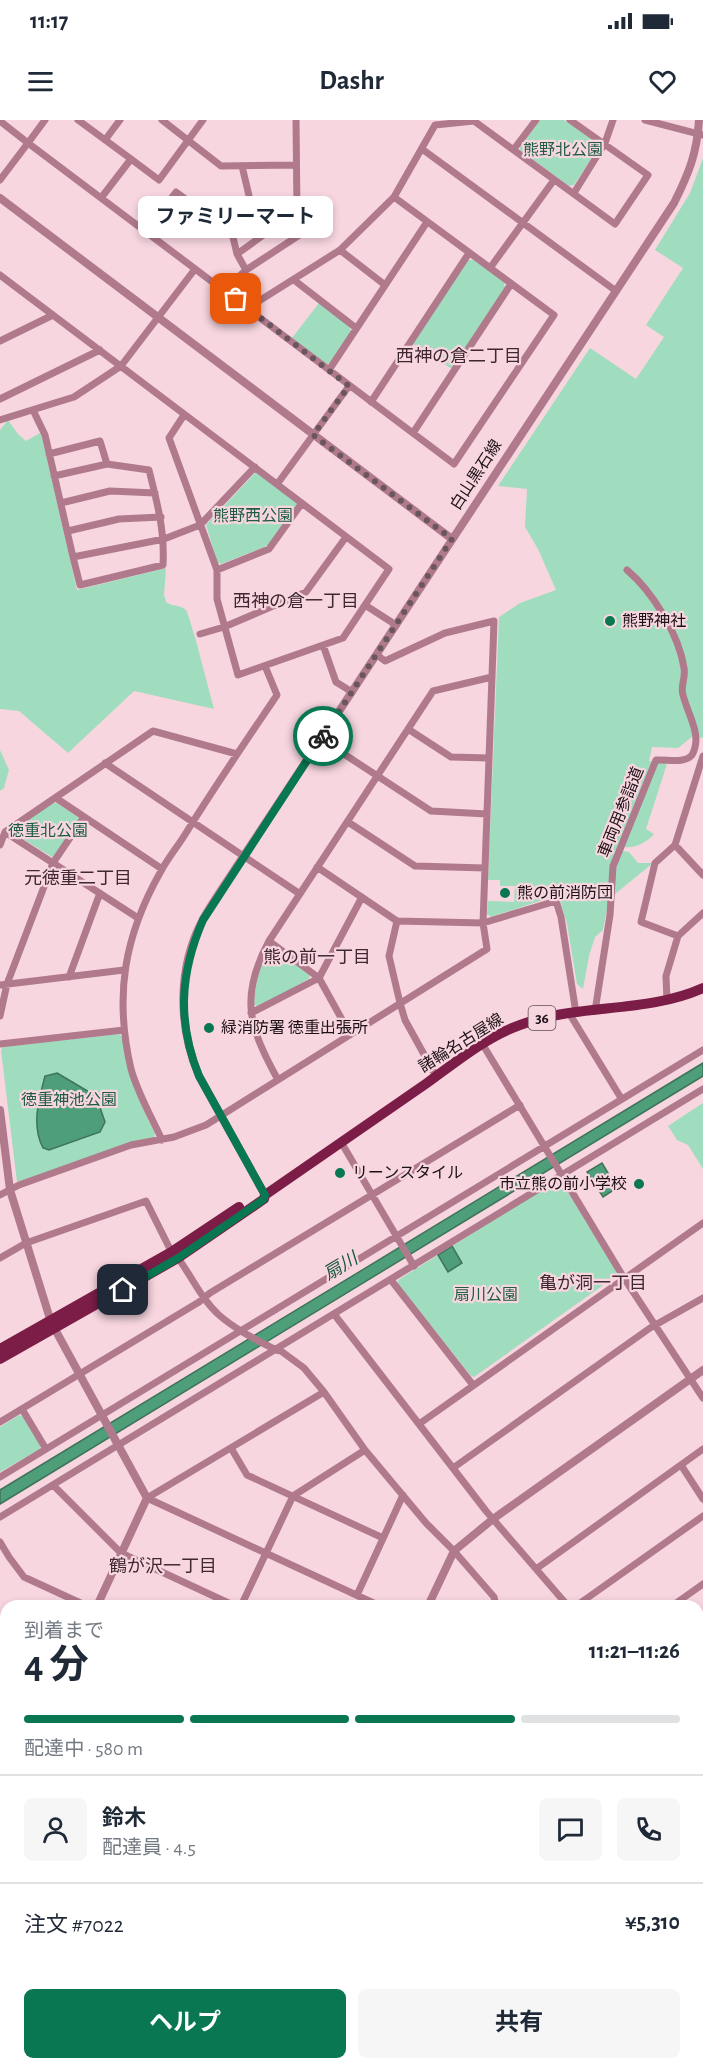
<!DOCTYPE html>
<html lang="ja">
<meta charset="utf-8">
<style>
body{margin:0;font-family:"Alegreya Sans","Noto Sans JP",sans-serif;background:#f6f6f7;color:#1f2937;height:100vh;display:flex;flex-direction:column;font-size:22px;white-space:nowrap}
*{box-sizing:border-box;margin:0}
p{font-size:20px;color:#747a83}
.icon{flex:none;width:33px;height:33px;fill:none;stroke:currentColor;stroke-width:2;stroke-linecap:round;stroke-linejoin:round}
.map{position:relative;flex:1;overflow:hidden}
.sheet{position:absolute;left:0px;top:1480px;width:704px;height:470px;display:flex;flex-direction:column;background:#fff;border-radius:18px 18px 0 0;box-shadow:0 3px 9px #0003}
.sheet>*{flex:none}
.pin{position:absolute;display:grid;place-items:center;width:51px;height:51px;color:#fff;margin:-26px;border-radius:12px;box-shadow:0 3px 9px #0006}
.courier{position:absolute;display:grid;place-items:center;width:60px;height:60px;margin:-30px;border:4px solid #097751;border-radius:50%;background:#fff;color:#222;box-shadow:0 2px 8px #0007}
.bubble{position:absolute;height:42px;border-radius:9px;background:#fff;box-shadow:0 3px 9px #0003;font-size:20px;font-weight:700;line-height:42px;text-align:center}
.overview em{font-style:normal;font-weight:700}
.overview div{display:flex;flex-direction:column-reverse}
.overview{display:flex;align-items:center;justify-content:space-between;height:102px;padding:0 24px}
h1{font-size:39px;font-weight:700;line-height:45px}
.bar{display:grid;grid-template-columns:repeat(4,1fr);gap:9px 6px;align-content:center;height:72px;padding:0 24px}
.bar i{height:8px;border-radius:4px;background:#e0e1e3}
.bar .selected{background:#097751}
.bar p{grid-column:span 4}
.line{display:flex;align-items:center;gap:15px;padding:0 24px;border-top:2px solid #e0e1e3}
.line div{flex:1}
.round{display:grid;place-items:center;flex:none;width:63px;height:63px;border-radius:9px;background:#f6f6f7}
.primary-button{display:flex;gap:12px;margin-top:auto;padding:12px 24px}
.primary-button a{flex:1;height:69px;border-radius:9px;background:#097751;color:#fff;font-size:24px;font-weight:700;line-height:69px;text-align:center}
.primary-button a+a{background:#f6f6f7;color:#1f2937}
.status{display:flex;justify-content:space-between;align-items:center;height:42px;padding:0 30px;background:#fff;direction:ltr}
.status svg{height:16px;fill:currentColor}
header{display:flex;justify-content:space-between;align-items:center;height:78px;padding:0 24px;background:#fff;font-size:27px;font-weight:700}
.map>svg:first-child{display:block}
.green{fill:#a0ddbe}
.water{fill:#4d9e79;stroke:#3f745b;stroke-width:1.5}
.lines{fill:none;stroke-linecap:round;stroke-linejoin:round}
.stream{stroke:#3f745b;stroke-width:2}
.minor{stroke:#b07a8c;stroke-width:7}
.tertiary{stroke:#b07a8c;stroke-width:8}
.primary{stroke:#7c1d47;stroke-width:10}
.done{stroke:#69575d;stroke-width:6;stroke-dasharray:0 10.8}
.route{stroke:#097751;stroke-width:8}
.poi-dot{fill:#097751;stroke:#f7d6e0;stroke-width:2}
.labels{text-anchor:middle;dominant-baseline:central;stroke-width:4.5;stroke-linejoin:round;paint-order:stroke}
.shield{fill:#f7d6e0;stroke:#5e4d53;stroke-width:1.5}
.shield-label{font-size:15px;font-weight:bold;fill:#1d1216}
.park-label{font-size:16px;fill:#1e5c42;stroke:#f7d6e0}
.street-label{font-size:16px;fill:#1d1216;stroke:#f7d6e0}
.poi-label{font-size:16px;fill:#1d1216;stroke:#f7d6e0;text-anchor:start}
.neighbourhood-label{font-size:18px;fill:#402830;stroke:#f7d6e0}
.water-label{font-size:18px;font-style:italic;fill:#15543b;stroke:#f7d6e0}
</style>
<div class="status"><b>11:17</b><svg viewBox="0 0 49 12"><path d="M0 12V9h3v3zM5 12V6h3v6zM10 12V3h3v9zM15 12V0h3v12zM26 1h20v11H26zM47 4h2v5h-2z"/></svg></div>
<header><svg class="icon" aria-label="menu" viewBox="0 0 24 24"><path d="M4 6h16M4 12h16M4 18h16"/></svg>Dashr<svg class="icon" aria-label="heart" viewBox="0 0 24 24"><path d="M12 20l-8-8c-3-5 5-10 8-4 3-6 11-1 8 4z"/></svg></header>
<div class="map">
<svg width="703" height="1949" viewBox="0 0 703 1949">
<rect width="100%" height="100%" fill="#f7d6e0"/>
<path class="green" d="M540,0H564L598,22L599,27L574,65L569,66L520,30V27Z
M703,38V618L693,616L678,628L652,627L649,641L667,644L646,709L654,714C648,722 634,729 624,727L623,731L629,732L638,743H653L609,779L603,810L595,817L589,836L583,869L577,864L567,804L558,775L491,797L487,794L488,781L514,782L515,766H500V760H488L499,497L520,483L556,470L538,429L525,407L527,369L498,366L590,228L636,259L664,217L646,205L683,148L655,130L690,73Z
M468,140H474L504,162L505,168L452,249L413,224Z
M319,183L349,206L351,211L330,243L326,244L292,218Z
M8,300L18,314L26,321L40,313L42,317L77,470L166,448L164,475L166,482C171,486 179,485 185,489C188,491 193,512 195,517L214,589L134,571L68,633L19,591L0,589V310Z
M255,353H260L297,382V385L269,425L221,444L217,442L206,405Z
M0,630L9,650L4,668L0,671Z
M53,683H57L79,698V701L54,737H52L15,714V709Z
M269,827H272L310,855L309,859L258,887L254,884C255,863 260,846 269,827Z
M119,914L122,917C129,952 138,982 155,1013L154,1018L17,1062L1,930L3,927Z
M703,983V1049L688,1025L677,1020L668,1006Z
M556,1061L562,1063L617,1152L616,1156L474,1257L471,1256L398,1164V1160Z
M19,1295L23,1296L41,1325L40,1329L0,1352V1307Z
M0,1752L6,1755V1944H80L79,1949H0Z"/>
<path class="water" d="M703,943V956L0,1384V1370Z
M57,953L96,976L105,1002L100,1012L49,1030L43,1028C31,1005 39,979 45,956Z
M602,1043L617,1068L603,1077L587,1052Z
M452,1126L462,1143L448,1152L438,1135Z"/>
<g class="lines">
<path class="stream" d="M0,1927L2,1924L6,1925"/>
<path class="minor" d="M45,0L28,23L454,344L554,195L394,77
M78,0L131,39L101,78
M162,0L221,46L296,45
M645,0L703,15
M0,1L28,23L0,60
M105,20L120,0
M422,29L616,171
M514,29L536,0
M131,39L159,60L203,0
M242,46L259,118
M574,73L605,23L613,0
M146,112L176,72L232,113L237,134L246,150
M340,130L385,165
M237,134L297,91L296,0
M490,148L554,60
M0,155L389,449L343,518L238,555L217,479V450L169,318L184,295
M294,160L356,208
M224,170L246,150L327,97
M248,188L340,130L394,77L435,5L474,1L615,104L648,55L570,0
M0,221L53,195
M329,250L427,102
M0,279L100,230
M371,282L469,133
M33,290L45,315L73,437L164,419L200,405L255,347
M0,300L74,277L121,246L195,149
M413,313L511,164
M49,334L100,321L107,344
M54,356L107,344L149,350C157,382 165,411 163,445L80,465L73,437
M278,363L349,266
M61,383L110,371L155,373
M68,411L119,399L161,397
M217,450L269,429L302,383
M365,485L396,505
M200,514L224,507L306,472L346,417
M323,525L336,562L352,572
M408,609L451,637L489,638
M321,619L431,691L487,694
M105,643L300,774
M56,678L162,749
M348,702L415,746L485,748
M5,712L138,798
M0,725L5,712L153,611L237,634
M675,725L703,755
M317,747L397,801L483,803L556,781L561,797L576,893
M397,801L389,836L400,883L405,900L436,956
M678,816L641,802L655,743L675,725L703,636
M69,857L100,773
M0,865L124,850
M667,881L666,856L678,816L703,793
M595,891L610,795L613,746L616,739L656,640C667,639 684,644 692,635C703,616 688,595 683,575C680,566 686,558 684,548C679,515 653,472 627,450
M251,893L319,858L269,821
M569,893L621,978
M0,896L7,864L53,743L84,697
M350,914L319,858L362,777
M0,924L124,910
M483,925L624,1158L703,1278
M278,960C249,907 239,877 269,821L433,571L492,557
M162,1020C151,996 138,974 131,949C114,876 124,816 161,751C168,738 178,726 186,713C215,666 246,621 277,575L265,546
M341,1022L414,1146
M0,1075L19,1065L131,1025L174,1017L206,1005L487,829L483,803L494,501L445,513L385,541L377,535
M0,1138L26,1123L146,1081L169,1127L173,1131
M178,1138C192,1157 202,1180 219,1195C236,1210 257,1220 276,1230L281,1231L304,1248L324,1272L365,1330L426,1403L454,1431L494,1477L496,1486
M391,1160L473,1265
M334,1194L486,1391L568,1486
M22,1289L46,1329
M0,1302L199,1182L210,1173L520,985
M419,1304L703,1103
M231,1328L247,1355L383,1418
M681,1345L703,1379
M453,1348L650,1208L703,1178
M0,1357L703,930
M53,1365L121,1433L235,1486
M147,1378L380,1486
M147,1378L324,1272
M0,1397L703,969
M0,1422L9,1437L24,1457L87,1486
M536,1449L703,1329
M357,1475L403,1375
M241,1486L293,1376L365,1330
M576,1486L703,1396
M672,1486L703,1464
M0,1517L6,1519
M698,1549L703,1555
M698,1622L703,1625
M698,1643L703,1631
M0,1698L6,1701
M698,1708H703
M0,1749L6,1751
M698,1772L703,1760
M698,1841L703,1843
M158,1944L169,1949
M374,1944V1949
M529,1944L539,1949
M617,1944L619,1949
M83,1949L84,1944
M138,1949L141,1944
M482,1949L483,1944"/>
<path class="tertiary" d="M0,78L452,419
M0,990L10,1070L51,1202L147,1378L97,1486
M265,1075L199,956C178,906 177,848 203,799C215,778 230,757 243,737L674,83C689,53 697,33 699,0
M428,1486L454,1431L493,1399L703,1250
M0,1693L6,1680
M698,1920L703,1909
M213,1949L216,1944
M684,1949L686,1944"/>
<path class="primary" d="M0,1229L173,1131L239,1087
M0,1239L178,1138L264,1079L265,1075C319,1038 373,1000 427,963C456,942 486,917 520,905C579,883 645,894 703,868
M0,1600L6,1603
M0,1616L6,1619
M698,1927L703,1929
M698,1940L703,1943"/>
</g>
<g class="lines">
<path class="done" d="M236,179L349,266L313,315L452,419L323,616"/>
<path class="route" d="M123,1170L178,1138L264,1079L265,1075L199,956C177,902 180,853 203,800L323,616"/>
</g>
<g class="poi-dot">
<circle cx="610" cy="501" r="6"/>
<circle cx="505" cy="773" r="6"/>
<circle cx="209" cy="908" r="6"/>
<circle cx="340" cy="1053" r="6"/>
<circle cx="639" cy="1064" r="6"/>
</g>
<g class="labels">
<rect class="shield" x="528.5" y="886" width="27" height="24" rx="4.5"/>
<g class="shield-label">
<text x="542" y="898">36</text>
</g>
<g class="park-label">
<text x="563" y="30">熊野北公園</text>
<text x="253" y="396">熊野西公園</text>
<text x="48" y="711">徳重北公園</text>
<text x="69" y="980">徳重神池公園</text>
<text x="486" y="1175">扇川公園</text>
</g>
<g class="street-label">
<text transform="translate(476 355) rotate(-57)">白山黒石線</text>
<text transform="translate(621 692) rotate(-68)">車両用参詣道</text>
<text transform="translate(461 923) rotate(-32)">諸輪名古屋線</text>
</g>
<g class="poi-label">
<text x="622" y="501">熊野神社</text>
<text x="517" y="773">熊の前消防団</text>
<text x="221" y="908">緑消防署 徳重出張所</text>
<text x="352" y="1053">リーンスタイル</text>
<text x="627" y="1064" text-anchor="end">市立熊の前小学校</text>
</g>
<g class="neighbourhood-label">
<text x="459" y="237">西神の倉二丁目</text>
<text x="296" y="482">西神の倉一丁目</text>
<text x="78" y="759">元徳重二丁目</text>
<text x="317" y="838">熊の前一丁目</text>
<text x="593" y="1164">亀が洞一丁目</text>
<text x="163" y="1447">鶴が沢一丁目</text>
</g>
<g class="water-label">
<text transform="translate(341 1147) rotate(-31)">扇川</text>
</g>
</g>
</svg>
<div class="pin" style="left:236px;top:179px;background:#ea580c"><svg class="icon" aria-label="bag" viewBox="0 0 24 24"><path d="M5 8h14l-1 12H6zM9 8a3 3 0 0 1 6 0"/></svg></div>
<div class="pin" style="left:123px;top:1170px;background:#1f2937"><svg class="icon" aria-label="home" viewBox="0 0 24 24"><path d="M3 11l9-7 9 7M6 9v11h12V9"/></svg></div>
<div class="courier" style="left:323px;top:616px"><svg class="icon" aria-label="bike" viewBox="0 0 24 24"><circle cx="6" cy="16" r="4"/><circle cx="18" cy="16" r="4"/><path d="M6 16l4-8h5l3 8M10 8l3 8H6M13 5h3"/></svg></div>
<div class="bubble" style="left:138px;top:76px;width:195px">ファミリーマート</div>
<section class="sheet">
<div class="overview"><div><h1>4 分</h1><p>到着まで</p></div><em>11:21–11:26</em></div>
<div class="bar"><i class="selected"></i><i class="selected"></i><i class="selected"></i><i></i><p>配達中 · 580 m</p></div>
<div class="line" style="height:108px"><a class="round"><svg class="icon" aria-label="person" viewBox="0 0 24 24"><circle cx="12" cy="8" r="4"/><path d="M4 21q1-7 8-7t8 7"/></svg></a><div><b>鈴木</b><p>配達員 · 4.5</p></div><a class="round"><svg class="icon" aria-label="chat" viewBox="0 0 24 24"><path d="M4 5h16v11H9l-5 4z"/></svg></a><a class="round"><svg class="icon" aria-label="phone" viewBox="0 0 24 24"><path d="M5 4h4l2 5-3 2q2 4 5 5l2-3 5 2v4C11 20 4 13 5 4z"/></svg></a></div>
<div class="line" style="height:78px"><div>注文 #7022</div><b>¥5,310</b></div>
<div class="primary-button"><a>ヘルプ</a><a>共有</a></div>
</section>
</div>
